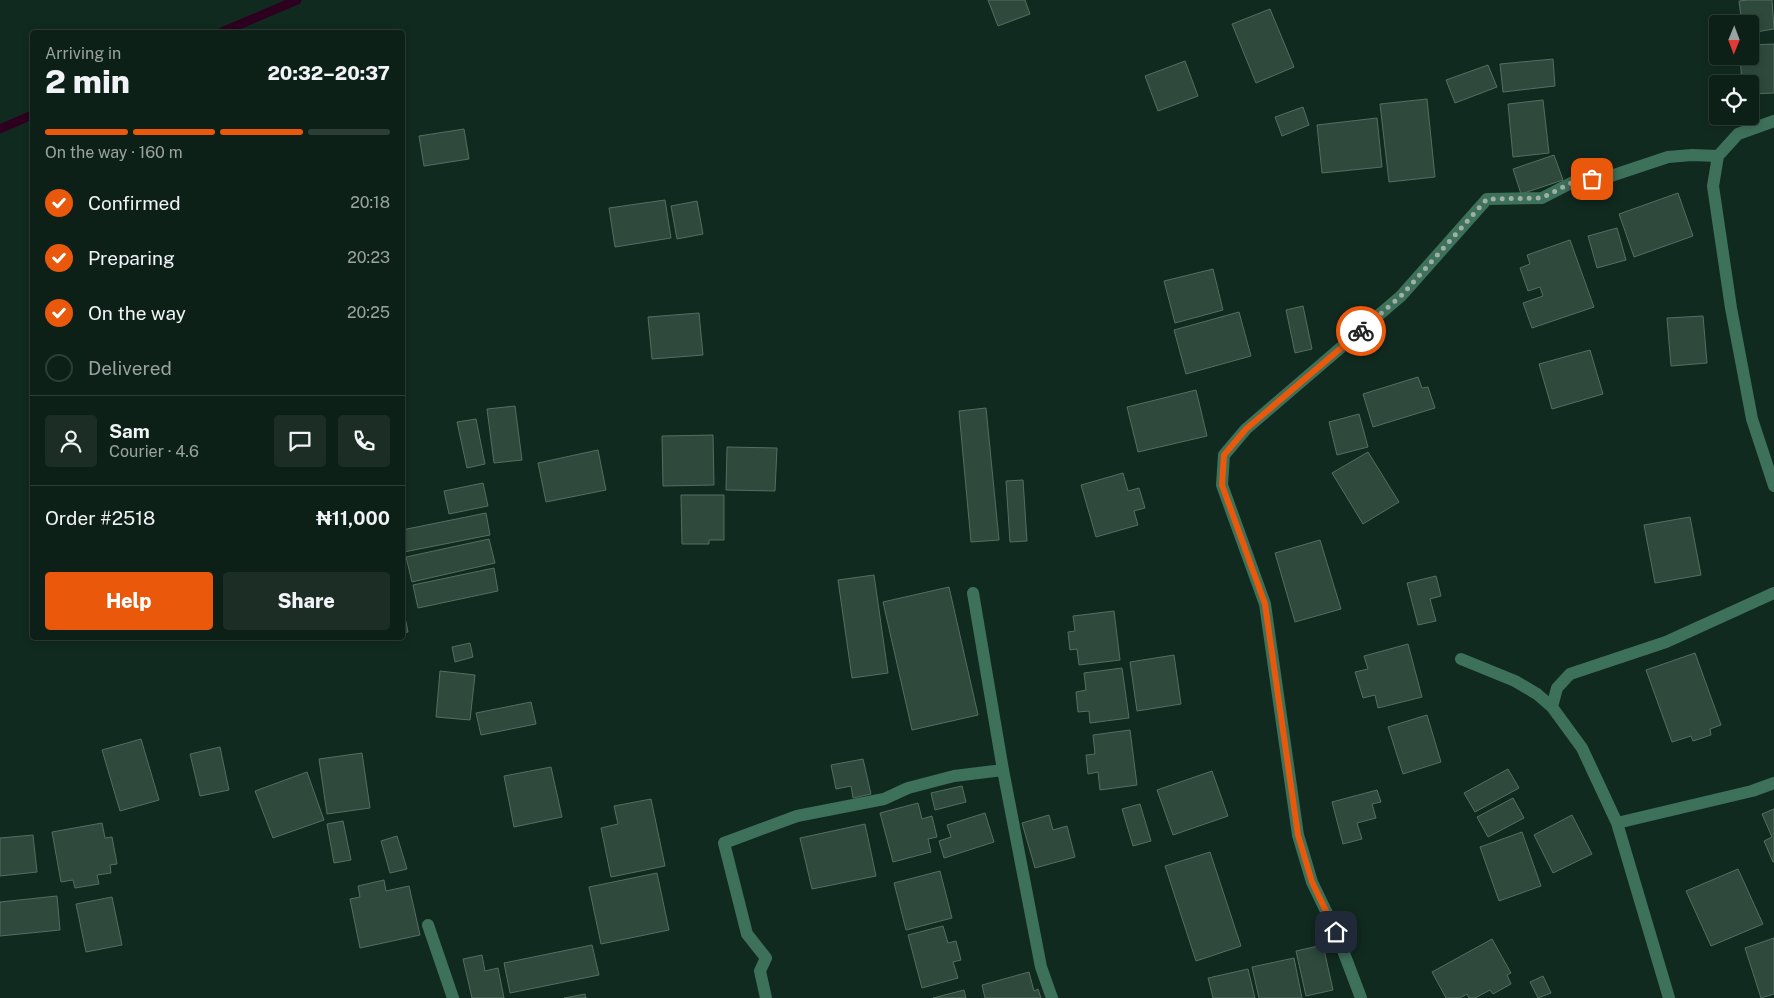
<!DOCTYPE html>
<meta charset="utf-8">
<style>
body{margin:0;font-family:"Public Sans",sans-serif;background:#1b2d24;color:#f1f3f6;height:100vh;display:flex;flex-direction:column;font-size:19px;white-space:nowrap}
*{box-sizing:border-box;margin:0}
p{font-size:16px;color:#9aa3a1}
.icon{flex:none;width:28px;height:28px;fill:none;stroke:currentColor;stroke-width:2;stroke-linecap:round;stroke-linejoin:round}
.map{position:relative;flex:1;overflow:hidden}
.details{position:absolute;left:30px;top:30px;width:375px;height:610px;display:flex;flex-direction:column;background:#0d2017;border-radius:5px;box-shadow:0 2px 8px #0003,0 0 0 1px #2d3e36}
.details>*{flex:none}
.needle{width:32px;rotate:181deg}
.tools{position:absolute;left:1709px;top:15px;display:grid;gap:10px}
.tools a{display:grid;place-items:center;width:50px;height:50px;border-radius:5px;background:#0d2017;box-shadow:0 2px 8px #0003,0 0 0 1px #2d3e36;font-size:25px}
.pin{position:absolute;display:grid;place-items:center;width:42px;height:42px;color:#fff;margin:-21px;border-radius:10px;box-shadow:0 2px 8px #0006}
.courier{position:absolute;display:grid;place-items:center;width:50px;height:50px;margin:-25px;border:4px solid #ea580c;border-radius:50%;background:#fff;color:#222;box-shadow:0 1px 6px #0007}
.headline em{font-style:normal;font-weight:800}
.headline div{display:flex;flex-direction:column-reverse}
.headline{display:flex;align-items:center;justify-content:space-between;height:85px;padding:0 15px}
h1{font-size:32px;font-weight:800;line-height:38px}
.bar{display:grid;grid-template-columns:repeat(4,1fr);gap:8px 5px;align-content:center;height:60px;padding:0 15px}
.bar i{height:6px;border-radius:4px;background:#2d3e36}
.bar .current{background:#ea580c}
.bar p{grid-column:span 4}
.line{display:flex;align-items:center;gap:12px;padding:0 15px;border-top:1px solid #2d3e36}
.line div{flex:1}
.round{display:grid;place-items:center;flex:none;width:52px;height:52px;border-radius:5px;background:#1b2d24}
ol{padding:0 15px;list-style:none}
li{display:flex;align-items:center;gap:15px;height:55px}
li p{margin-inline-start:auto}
li .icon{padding:5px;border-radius:50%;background:#ea580c;color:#fff;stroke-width:4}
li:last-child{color:#9aa3a1}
li i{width:28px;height:28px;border:2px solid #2d3e36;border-radius:50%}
.button{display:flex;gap:10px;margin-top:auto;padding:10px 15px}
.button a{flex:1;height:58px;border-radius:5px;background:#ea580c;color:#fff;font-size:20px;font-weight:800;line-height:58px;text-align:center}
.button a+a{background:#1b2d24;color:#f1f3f6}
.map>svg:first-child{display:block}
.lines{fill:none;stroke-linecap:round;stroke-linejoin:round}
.stream{stroke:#2d001f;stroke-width:9}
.building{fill:#2f493d;stroke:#546f61}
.minor{stroke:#3e715a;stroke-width:12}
.done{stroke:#9dafa6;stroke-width:5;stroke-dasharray:0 9}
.route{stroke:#ea580c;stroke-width:6}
</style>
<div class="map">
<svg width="1774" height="998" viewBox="0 0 1774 998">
<rect width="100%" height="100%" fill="#112a1f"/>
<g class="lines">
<path class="stream" d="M222,32L297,0
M0,129L32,115"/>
</g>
<path class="building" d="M988,0H1025L1030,14L998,26Z
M1748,0H1772L1774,29L1750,33V24H1742L1739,1Z
M1270,9L1294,67L1256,83L1232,24Z
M1774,44V93L1750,94V84H1742L1740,56H1750V45Z
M1553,59L1555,86L1503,92L1500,64Z
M1185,61L1198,96L1158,111L1145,76Z
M1488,65L1497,87L1455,103L1446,80Z
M1427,99L1435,177L1389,182L1380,104Z
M1543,100L1549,153L1513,157L1508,104Z
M1303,107L1309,125L1282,136L1275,117Z
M1377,118L1382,167L1322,173L1317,125Z
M464,129L469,159L424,166L419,136Z
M1554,155L1563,180L1521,194L1513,169Z
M1678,193L1693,236L1634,257L1619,214Z
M665,200L671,238L615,247L609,208Z
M697,201L703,234L677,239L671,206Z
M1617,228L1626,260L1597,268L1588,236Z
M1570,240L1594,307L1532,328L1523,303L1543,296L1540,287L1528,291L1520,268L1530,264L1527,255Z
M1213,269L1223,310L1175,323L1164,281Z
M1303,306L1312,349L1295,353L1286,310Z
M1239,312L1251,356L1186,374L1174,330Z
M699,313L703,355L652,359L648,317Z
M1703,316L1707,363L1671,366L1667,318Z
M1590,350L1603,394L1552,409L1539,364Z
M1418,377L1422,388L1428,387L1435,408L1373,427L1363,394Z
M1196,390L1207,436L1138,452L1127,407Z
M515,406L522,460L494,463L487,409Z
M986,408L999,540L971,542L959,411Z
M1359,414L1368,447L1337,455L1329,422Z
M476,419L485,464L467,468L457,422Z
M713,435L714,485L663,486L662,436Z
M727,447L777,448L775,491L726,490Z
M598,450L606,490L546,502L538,463Z
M1368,452L1399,502L1363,524L1332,473Z
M1123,473L1128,491L1139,488L1145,508L1134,511L1138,525L1096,537L1081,485Z
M1023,480L1027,541L1010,542L1006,481Z
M483,483L488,506L449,514L444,491Z
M681,495H724V540H709V544H682Z
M486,513L490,535L404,552L402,530Z
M1690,517L1701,575L1655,583L1644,525Z
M489,539L495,563L412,582L406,557Z
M1320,540L1341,609L1295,622L1275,553Z
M494,568L498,591L418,608L413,585Z
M874,575L888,673L852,678L838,580Z
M1436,576L1441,596L1430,599L1436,621L1418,625L1407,583Z
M949,587L978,715L912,730L883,602Z
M402,603L408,632L402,633Z
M1114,611L1120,660L1079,665L1077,649L1070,650L1068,632L1075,631L1073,616Z
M470,643L473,657L455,662L452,647Z
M1408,644L1422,697L1378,708L1375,695L1363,698L1355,672L1368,669L1364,656Z
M1695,653L1721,725L1710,729L1711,735L1693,741L1691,736L1672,742L1646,670Z
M1174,655L1181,704L1137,711L1130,662Z
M1122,668L1129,718L1090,723L1089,711L1078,712L1076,692L1086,690L1084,673Z
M440,671L475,675L470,720L436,717Z
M531,702L536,724L481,735L476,713Z
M1427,715L1441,762L1403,774L1388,727Z
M1130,730L1137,785L1100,790L1098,772L1088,774L1086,755L1095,754L1093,735Z
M141,739L159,800L120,811L102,750Z
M220,747L229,790L200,796L190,754Z
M362,753L370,808L327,814L319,759Z
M863,759L871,794L853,798L851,786L836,789L831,765Z
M551,767L562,817L514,827L504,776Z
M1508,769L1519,788L1475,812L1464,793Z
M1212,771L1228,816L1173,835L1157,790Z
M307,772L324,820L273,838L255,791Z
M962,786L966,802L935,810L931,793Z
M1377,790L1381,802L1372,804L1376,818L1357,823L1362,839L1343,844L1332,802Z
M1513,798L1524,818L1488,837L1477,817Z
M651,799L665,866L611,877L601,828L618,824L614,806Z
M918,803L922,819L932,816L937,837L928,839L931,852L893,862L880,813Z
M1140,804L1151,841L1133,846L1122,809Z
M1774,809V862H1773L1764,841L1772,837L1762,814Z
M985,813L994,842L944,858L939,841L951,837L947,825Z
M1049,815L1053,830L1067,826L1075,857L1035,868L1022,823Z
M1572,815L1592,854L1553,873L1534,835Z
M343,821L351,860L334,863L327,824Z
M102,823L105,838L112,837L117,864L110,865L111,873L97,875L99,884L75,888L73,880L61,882L52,832Z
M865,824L876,876L812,889L800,838Z
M1522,832L1541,886L1499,901L1480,847Z
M33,835L37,872L0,876V838Z
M397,836L407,869L390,873L381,841Z
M1210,852L1241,946L1196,961L1165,866Z
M1738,869L1763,924L1711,946L1686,891Z
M940,871L952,918L906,930L894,883Z
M657,873L669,930L601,944L589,887Z
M384,880L386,891L409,886L420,935L360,948L350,899L360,897L358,886Z
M57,896L60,930L0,936V902Z
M112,897L122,945L86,952L76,904Z
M943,926L948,943L956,941L961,960L953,962L958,978L922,988L908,935Z
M1774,938V994L1761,998L1745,948Z
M1492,939L1511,973L1507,975L1511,984L1493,994L1490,990L1475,998H1469L1467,994L1460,998H1446L1432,972Z
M592,945L599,975L510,993L504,963Z
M1323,945L1333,990L1306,996L1296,951Z
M482,955L485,971L498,968L504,998H472L463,959Z
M1294,958L1302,998H1259L1252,967Z
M1248,969L1255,998H1213L1208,978Z
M1029,972L1034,991L1038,989L1041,998H985L982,985Z
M1543,976L1551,993L1538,998L1530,982Z
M964,990L966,998H933Z
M585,994L586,998H564Z"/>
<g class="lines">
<path class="minor" d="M1774,121L1738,134L1718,156L1713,186L1731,308L1752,419L1774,486
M973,593L1003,770L1041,967L1052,998
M1461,659L1515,681L1537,694L1552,707L1582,748L1617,823L1669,998
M1552,707L1557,688L1570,674L1666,642L1774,593
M1617,823L1752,791L1774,783
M428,925L453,998
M766,998L760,971L766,958L747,934L724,843L797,816L884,799L908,788L954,776L1003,770
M1361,998L1336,932L1312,882L1298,835L1265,604L1222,485L1224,455L1246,429L1401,296L1487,199L1542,198L1575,181L1608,177L1668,157L1692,155L1718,156"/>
</g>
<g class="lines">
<path class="done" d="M1361,331L1401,296L1487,199L1542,198L1575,181L1592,179"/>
<path class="route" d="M1336,932L1312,882L1298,835L1265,604L1222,485L1224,455L1246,429L1361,331"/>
</g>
</svg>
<div class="tools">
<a><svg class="needle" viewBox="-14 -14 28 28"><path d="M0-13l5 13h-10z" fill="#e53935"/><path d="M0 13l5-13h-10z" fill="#9aa3a1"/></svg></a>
<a><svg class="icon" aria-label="locate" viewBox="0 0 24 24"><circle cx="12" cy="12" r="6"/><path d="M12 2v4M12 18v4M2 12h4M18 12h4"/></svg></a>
</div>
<div class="pin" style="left:1592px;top:179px;background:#ea580c"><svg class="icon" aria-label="bag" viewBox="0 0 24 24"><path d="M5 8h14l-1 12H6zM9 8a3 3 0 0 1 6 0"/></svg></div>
<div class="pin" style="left:1336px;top:932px;background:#1f2937"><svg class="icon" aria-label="home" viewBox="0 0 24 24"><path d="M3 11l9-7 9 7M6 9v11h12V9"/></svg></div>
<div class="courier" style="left:1361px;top:331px"><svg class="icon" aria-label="bike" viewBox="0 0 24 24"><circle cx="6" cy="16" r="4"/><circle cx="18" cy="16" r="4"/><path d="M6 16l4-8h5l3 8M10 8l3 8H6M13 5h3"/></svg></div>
<section class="details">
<div class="headline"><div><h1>2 min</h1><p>Arriving in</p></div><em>20:32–20:37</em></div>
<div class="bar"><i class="current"></i><i class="current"></i><i class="current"></i><i></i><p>On the way · 160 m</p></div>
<ol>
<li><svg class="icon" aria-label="check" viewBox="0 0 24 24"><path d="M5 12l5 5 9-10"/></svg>Confirmed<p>20:18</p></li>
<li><svg class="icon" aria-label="check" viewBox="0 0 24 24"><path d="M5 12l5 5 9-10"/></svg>Preparing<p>20:23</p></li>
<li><svg class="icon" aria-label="check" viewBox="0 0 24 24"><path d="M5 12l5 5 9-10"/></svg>On the way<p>20:25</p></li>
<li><i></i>Delivered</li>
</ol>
<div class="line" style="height:90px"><a class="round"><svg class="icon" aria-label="person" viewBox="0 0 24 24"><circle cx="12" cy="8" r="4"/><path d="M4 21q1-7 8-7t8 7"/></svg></a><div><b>Sam</b><p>Courier · 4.6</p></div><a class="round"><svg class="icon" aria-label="chat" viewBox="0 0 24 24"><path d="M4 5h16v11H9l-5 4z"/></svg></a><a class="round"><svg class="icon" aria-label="phone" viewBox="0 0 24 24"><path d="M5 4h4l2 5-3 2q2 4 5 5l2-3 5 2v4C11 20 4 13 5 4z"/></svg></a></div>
<div class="line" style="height:65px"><div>Order #2518</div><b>₦11,000</b></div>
<div class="button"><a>Help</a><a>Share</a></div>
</section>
</div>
